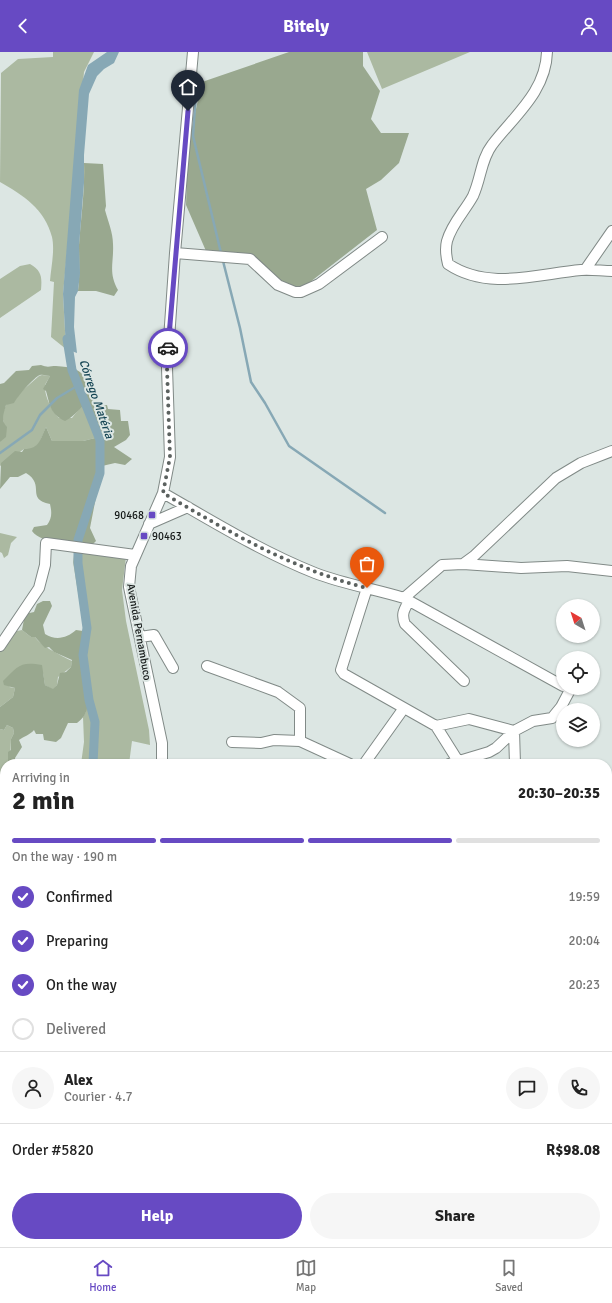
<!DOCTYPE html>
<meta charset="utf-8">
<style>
body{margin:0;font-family:Signika,sans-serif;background:#f6f6f6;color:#222;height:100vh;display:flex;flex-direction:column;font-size:15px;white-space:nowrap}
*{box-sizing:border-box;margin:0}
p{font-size:13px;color:#767676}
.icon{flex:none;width:22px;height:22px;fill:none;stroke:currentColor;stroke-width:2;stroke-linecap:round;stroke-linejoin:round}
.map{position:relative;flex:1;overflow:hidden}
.side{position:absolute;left:0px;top:707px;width:612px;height:488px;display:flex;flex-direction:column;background:#fff;border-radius:16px 16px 0 0;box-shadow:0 1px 3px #0004}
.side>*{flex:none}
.needle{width:26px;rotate:321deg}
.tools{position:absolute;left:556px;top:547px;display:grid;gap:8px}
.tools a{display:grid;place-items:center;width:44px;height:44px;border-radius:50%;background:#fff;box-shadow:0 1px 3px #0004;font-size:20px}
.pin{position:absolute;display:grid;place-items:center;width:34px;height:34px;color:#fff;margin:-41px -17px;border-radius:50% 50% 50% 0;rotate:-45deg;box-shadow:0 0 4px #0007}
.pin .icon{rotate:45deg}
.courier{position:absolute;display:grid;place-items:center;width:40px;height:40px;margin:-20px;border:3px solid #674ac3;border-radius:50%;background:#fff;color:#222;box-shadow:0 1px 5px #0007}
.summary em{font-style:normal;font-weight:700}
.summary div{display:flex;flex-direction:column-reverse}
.summary{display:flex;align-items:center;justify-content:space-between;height:68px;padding:0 12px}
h1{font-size:26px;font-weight:700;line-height:30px}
.bar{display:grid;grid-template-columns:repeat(4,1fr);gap:6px 4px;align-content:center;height:48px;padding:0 12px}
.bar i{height:5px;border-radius:3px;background:#e0e0e0}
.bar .on{background:#674ac3}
.bar p{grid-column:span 4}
.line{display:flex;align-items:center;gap:10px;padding:0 12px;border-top:1px solid #e0e0e0}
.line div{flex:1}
.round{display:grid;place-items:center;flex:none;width:42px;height:42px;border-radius:21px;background:#f6f6f6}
ol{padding:0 12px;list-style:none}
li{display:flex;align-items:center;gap:12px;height:44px}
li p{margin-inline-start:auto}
li .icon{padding:4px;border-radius:50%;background:#674ac3;color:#fff;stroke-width:4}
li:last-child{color:#767676}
li i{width:22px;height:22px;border:2px solid #e0e0e0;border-radius:50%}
.button{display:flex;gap:8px;margin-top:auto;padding:8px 12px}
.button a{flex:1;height:46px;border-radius:24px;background:#674ac3;color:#fff;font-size:16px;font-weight:700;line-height:46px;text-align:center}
.button a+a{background:#f6f6f6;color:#222}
header{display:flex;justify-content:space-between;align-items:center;height:52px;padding:0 12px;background:#674ac3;color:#fff;font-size:18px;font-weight:700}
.menu{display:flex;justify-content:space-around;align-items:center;height:56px;border-top:1px solid #e0e0e0;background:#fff;font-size:11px;color:#767676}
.menu a{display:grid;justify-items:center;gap:2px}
.menu .on{color:#674ac3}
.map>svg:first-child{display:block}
.green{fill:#abb9a1}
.forest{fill:#99a88f}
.water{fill:#87a8b5}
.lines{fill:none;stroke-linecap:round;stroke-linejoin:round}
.stream{stroke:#87a8b5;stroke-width:2.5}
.canal{stroke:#87a8b5;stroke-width:9}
.minor-casing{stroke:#818a87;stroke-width:12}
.minor{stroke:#fff;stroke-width:10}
.done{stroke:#5b615f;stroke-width:4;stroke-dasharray:0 7.2}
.route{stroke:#674ac3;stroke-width:5}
.poi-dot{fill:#674ac3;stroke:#dce6e3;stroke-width:1.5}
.labels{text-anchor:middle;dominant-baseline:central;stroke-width:4;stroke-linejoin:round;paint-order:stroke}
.poi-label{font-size:11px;fill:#151918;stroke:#dce6e3;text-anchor:end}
.street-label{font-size:11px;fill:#151918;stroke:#dce6e3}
.water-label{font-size:12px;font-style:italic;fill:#144453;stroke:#dce6e3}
</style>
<header><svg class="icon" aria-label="back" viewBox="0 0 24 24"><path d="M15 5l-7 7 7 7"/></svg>Bitely<svg class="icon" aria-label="person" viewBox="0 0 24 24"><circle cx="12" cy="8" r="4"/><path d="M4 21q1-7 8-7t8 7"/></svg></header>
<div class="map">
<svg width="612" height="1195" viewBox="0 0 612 1195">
<rect width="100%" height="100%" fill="#dce6e3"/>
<path class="green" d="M53,0H94L84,20L63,242L66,297L51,285L54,230L50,229C51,216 55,198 52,185C45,157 23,143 0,130L1,21L18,7L53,5Z
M367,0H470L382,37Z
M30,212C42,219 42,225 41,238L0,266V227L20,214Z
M42,323L50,324C49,327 46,330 45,333C44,344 52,359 59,366H72L79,357L85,353L99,385L83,389H52L46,375L39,392L32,397H24L0,414V390L4,372L2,363L6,353L39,324Z
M0,481L17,485L11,491L8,503L4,506L2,501L0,500Z
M75,496L126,505L122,538L126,569L149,678L150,693L132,689L129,712H81L84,690L83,665L86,660L82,598L85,583L73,510Z
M22,578L31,585H35C41,594 62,604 72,609L71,615L58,625L57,633L53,638L45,633L43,621L9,635L15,636L13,645L0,655V599L12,580Z
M7,673L13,676L14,681L11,687L10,712H5L4,750L2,759L4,779L0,790V677L4,678Z"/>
<path class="forest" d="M289,0H363V14L380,39L371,67L381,81H409L399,111L381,128L366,137L377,178L305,234L281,235L258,209L206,199L186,153L188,93L202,30Z
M84,111L103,112L106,154L105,158C108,169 113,181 113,192C114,211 108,220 118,238L114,244L96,239H78C80,223 79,208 79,193C81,165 85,139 84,111Z
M41,313C48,316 50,314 56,314C87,316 85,324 94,351L98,354L107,353L108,357L120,358L121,369H128L130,383L126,388L114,395L132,407L125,413L115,411L102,414L90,476L96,489L92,493C75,491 42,493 32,479L34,475L47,473C52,466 52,461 50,452C25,447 46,433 26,421L18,425H10L0,437L1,411L15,399L22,400L24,397C40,397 40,387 46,375L52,389H83L99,385L85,353C77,358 74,365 65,369C50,362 50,353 46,339L43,337L50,324C47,324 43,322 40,323C34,325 17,345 14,351L6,353C4,361 0,368 7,375L6,385L0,390V332L4,331L16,319L29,318L32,314Z
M43,549H50L52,554L43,573L45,582C56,589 67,586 76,578L83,579C86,586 82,592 82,600C82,616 90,642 87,656C86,663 82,667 77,671H68L61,686L56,690L44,688L43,682H36L34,678C30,683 24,684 19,688L22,695L15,706L16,712H10L8,709V700L11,698V687L14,681L13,676L7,673L4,678L0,677V655L13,645L15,636L4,633L3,629C18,614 20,609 42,613L45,633L53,637L57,633L60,621L66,620L71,615L72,608L54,600L49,595L45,596L35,585H31L22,578L25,562L34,560L37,552Z
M612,1110V1195H560L563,1190H607V1119Z"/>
<path class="water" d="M107,0H119L114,11L104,17L97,24L89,42L84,103V131L79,194L80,221L78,239L75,245L74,275L77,301L66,297L63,242L79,38L88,13Z"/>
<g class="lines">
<path class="stream" d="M196,40L193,84L221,201
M223,209L240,276L251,330L265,351L289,394L385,461
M0,401L32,378L40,363L57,346L77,334"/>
<path class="canal" d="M67,287L72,318L100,388V421L78,488V511L87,576L83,603L89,648L95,670L93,712"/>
<defs>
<path id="minor" d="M547,0C546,40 513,65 492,93C481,107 481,127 473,144C465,159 452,171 447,189C445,197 446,204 448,212C488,239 537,222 581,218C591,217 602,219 612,219
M175,201L250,207L278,233L295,240H301L319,232L382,185
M585,218L612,179
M163,441C212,469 262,500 315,521C344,532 374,537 404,546L442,513L463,512L474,504L556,426L581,411L612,399
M149,472L188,455
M463,512L521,516L567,514L612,519
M367,536L341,618L344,622L436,674L458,709
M404,546L563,634
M409,549C404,558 401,562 405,572L464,629
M140,585L154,583L173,616
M0,594L39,536L45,513L46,491L135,503
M207,614L278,640L300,656V689L350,712
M436,674L469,667L514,679L515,712
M232,690L261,691L274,688L300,689
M162,712V691L129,535L131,514L163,441L170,405L167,316L175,201L193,0
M364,712L404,656
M449,712L489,700L496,696L514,679L533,669L552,666L561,655L570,638L567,636
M607,807L612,810
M607,846L612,839
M607,935L612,934
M0,962L5,964
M0,1033L5,1035
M0,1099L5,1101
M0,1143L5,1142
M0,1190L5,1188
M36,1195V1190"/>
</defs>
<use href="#minor" class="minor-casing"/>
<use href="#minor" class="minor"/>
</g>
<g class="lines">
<path class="done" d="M168,296L167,316L170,405L163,441C229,480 292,517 367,536"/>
<path class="route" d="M168,296L188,59"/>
</g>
<g class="poi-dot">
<rect x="148" y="459" width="8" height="8" rx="2"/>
<rect x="140" y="480" width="8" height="8" rx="2"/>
</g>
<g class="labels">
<g class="poi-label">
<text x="144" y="463">90468</text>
<text x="152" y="484" text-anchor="start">90463</text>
</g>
<g class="street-label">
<text transform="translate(139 580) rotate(80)">Avenida Pernambuco</text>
</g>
<g class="water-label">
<text transform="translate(96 347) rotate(71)">Córrego Matéria</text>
</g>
</g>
</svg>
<div class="tools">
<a><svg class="needle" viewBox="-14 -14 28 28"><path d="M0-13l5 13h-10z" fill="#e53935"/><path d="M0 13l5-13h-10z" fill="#767676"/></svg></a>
<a><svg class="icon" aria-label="locate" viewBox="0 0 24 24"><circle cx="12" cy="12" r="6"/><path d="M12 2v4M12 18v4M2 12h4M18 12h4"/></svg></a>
<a><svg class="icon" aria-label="layers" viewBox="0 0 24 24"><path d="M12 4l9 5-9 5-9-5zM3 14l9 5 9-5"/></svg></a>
</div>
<div class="pin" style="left:367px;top:536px;background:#ea580c"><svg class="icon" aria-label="bag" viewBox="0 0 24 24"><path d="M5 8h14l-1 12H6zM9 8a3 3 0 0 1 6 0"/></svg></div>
<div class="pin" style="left:188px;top:59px;background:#1f2937"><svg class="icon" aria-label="home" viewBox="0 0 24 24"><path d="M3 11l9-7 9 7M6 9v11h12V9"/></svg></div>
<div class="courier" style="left:168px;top:296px"><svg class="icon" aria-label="car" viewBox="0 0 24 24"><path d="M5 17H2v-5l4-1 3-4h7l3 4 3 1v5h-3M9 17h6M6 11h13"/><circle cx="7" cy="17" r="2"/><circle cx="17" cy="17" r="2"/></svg></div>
<section class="side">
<div class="summary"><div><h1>2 min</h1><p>Arriving in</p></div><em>20:30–20:35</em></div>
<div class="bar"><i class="on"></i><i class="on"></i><i class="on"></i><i></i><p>On the way · 190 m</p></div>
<ol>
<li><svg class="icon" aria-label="check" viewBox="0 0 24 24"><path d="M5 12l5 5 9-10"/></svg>Confirmed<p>19:59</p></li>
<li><svg class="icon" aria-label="check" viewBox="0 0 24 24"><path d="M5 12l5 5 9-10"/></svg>Preparing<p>20:04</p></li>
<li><svg class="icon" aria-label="check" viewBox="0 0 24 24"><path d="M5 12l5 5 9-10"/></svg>On the way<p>20:23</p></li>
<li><i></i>Delivered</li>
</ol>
<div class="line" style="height:72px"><a class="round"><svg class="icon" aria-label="person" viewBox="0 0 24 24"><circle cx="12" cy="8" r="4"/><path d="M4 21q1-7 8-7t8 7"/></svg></a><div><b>Alex</b><p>Courier · 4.7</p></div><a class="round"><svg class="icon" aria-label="chat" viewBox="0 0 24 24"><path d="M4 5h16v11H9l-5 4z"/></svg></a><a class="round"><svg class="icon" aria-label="phone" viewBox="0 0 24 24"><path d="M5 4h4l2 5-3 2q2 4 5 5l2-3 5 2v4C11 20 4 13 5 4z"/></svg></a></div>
<div class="line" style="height:52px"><div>Order #5820</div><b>R$98.08</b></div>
<div class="button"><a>Help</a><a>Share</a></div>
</section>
</div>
<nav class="menu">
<a class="on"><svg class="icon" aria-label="home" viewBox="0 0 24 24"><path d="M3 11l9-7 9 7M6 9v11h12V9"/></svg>Home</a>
<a><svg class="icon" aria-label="map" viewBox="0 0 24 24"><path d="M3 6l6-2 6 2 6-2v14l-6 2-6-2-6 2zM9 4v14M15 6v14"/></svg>Map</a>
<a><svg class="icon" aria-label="saved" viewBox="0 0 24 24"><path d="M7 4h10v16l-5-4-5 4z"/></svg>Saved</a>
</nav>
